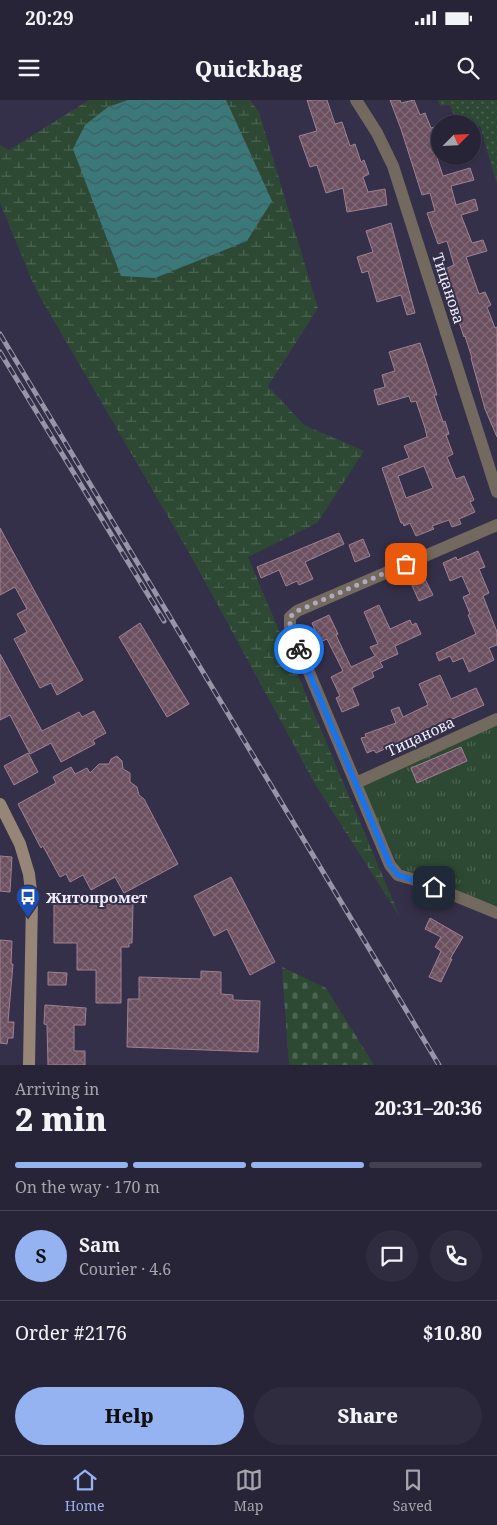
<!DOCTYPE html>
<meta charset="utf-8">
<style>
body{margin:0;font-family:"Noto Serif",serif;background:#302c3f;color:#f1f3f6;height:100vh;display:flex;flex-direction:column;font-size:19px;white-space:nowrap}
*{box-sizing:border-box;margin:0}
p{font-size:16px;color:#a5a4ad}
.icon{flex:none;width:28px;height:28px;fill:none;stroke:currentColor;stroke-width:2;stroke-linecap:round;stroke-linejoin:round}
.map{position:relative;height:965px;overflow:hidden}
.sheet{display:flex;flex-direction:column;background:#282437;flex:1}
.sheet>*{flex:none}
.needle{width:32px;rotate:66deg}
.buttons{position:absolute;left:431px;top:15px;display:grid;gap:10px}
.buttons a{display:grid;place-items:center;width:50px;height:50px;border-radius:50%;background:#282437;box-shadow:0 1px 4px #0004,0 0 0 1px #444152;font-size:25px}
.pin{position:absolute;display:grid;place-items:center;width:42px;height:42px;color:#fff;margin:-21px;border-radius:10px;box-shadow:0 2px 8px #0006}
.courier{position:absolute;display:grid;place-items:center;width:50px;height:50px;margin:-25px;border:4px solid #1a73e8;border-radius:50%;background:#fff;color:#222;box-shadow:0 1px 6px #0007}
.headline em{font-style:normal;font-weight:800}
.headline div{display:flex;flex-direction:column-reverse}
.headline{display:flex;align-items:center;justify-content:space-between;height:85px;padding:0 15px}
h1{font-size:32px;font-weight:800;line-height:38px}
.bar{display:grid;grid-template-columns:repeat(4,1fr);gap:8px 5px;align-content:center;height:60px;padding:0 15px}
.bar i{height:6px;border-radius:4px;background:#444152}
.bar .active{background:#95b2f1}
.bar p{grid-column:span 4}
.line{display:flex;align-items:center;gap:12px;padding:0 15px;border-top:1px solid #444152}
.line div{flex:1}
.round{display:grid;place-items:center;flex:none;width:52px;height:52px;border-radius:26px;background:#302c3f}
.action{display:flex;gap:10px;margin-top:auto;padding:10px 15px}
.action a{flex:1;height:58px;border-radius:30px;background:#95b2f1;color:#111;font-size:20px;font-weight:800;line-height:58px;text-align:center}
.action a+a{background:#302c3f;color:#f1f3f6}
.status{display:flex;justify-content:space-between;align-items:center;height:35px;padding:0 25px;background:#282437;direction:ltr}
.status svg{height:14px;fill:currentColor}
header{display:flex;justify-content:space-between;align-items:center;height:65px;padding:0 15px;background:#282437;font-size:22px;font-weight:800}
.tabs{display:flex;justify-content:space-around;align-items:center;height:70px;border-top:1px solid #444152;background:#282437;font-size:14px;color:#a5a4ad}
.tabs a{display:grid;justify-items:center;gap:2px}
.tabs .active{color:#95b2f1}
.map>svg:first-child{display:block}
.grass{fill:url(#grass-tufts)}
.wetland{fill:url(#wetland-marsh)}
.cemetery{fill:url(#cemetery-stones)}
.garden{fill:url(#garden-dots)}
.water{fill:url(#water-waves)}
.building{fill:url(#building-cross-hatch);stroke:#9f8091;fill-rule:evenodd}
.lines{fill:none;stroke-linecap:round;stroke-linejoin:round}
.street{stroke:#74695f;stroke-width:12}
.secondary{stroke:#978677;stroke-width:12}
.rail-casing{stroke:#9995a9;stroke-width:5}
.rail{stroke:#353049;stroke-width:3;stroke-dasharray:9;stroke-linecap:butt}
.done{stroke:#afabbf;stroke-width:5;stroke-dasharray:0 9}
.route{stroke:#1a73e8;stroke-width:6}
.labels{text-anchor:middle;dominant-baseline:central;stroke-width:4;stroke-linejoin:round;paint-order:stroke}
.street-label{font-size:15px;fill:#f0edfe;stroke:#353049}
.poi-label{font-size:15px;font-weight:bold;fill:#f0edfe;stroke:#353049;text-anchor:start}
</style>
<div class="status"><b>20:29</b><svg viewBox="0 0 49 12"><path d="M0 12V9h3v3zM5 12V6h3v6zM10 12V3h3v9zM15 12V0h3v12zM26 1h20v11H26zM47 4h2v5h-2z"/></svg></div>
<header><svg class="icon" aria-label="menu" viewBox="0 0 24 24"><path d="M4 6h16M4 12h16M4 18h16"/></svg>Quickbag<svg class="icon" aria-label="search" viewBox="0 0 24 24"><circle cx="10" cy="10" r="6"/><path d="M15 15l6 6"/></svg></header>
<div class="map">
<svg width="497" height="965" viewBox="0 0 497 965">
<defs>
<pattern id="grass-tufts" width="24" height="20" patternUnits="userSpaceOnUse" patternTransform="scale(1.25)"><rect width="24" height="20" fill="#2d4934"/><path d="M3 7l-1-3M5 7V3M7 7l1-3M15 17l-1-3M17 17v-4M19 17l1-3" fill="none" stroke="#4c6452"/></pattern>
<pattern id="wetland-marsh" width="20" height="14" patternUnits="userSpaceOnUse" patternTransform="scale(1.25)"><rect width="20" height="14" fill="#2d4934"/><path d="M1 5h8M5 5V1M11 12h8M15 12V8" fill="none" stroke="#4c6452"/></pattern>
<pattern id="cemetery-stones" width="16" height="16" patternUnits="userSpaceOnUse" patternTransform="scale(1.25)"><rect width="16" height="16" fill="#2d4934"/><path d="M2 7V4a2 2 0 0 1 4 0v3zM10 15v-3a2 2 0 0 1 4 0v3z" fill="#4c6452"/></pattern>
<pattern id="garden-dots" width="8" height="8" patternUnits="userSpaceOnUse" patternTransform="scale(1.25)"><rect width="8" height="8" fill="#2d4934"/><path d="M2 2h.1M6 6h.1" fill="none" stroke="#4c6452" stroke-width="1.8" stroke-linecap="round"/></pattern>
<pattern id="water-waves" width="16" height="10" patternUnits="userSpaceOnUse" patternTransform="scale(1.25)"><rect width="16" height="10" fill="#3b787a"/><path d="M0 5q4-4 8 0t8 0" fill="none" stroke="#425d61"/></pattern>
<pattern id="building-cross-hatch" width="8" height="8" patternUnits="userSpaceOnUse" patternTransform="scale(1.25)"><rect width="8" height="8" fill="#6c5060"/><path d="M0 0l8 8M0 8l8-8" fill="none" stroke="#816a78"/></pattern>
</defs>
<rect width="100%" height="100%" fill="#353049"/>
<path class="grass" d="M497,624V806L399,768L360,682Z"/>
<path class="wetland" d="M89,0H250L259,12L318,208L268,286L304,325L364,351L317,423L248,457L400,817L315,684L191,456L36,190L0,103V45L9,50Z"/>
<path class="cemetery" d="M282,867L326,888L374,965H289Z"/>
<path class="garden" d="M438,0H497V84L480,26L473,28L472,24H457L450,5L440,6Z"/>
<path class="water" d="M128,0H226L272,101L247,141L155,178L121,176L73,49L85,25L108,7Z"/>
<path class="building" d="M307,0H327L335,24L342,22L350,46L355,44L361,62L364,60L369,74L363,77L368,92L385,89L387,105L347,112L343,88L326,93L317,65L310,67L299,36L317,31Z
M390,0H400L401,3L414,0L420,15L425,13L431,28L440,25V57L437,58L443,76L470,68L474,80L451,86L456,105L475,99L478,110L461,115L472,143L483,140L487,151L466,157L479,194L485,192L491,205L487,207L495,228L497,227V337L485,309L471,258H472L465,236L464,237L459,222L460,221L443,170L454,165L447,141L438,144L427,113L435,111L430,93L422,95L401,29Z
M391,123L415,213L407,215L401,195L377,202L368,171L362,173L357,157L373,152L366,131Z
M420,243L437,295H434L443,322L445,321L449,334L446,335L453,354L447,357L456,379L464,376L474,400L470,402L475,412L459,419L461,424L452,427L449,420L432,426L434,429L416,436L410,423L404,426L403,423H401L382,368L409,358L404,346L427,337L425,328L416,301L411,302L409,296L378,305L374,290L385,287L382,275L395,271L389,252ZM424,366L433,388L406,398L398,376Z
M0,428L83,580L57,595L51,583L40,588L14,539L27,532L17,514L27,509L15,487L0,495Z
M339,433L344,444L305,462L313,479L299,485L297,481L286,486L279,470L261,478L257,467Z
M363,439L370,456L355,462L349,445Z
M478,451L485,467L479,469L489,493L483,496L497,532V545L489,548L494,560L469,572L463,558L453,562L450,556L439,561L436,553L476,534L468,515L470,514L463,497L470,494L462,476L450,481L443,463L456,457L457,460Z
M422,473L433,495L419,501L409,479Z
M379,505L390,529L410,520L412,525L416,523L421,534L395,546L398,554L380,562L383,567L372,572L374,577L352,588L359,605L342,612L336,598L340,596L331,577L343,571L327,539L320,542L312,523L329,515L338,534L336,535L351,567L375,556L370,547L378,544L364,512Z
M140,523L189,604L167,617L119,537Z
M0,554L42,631L79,612L82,617L94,611L106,633L93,640L95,644L61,662L51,643L30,654L10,615L0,620Z
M440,575L451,599L476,588L484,605L387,648L376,653L374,650L367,653L361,638L366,637L365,634L396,623L391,610L399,607L403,617L428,605L419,584Z
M461,647L467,661L417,683L411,668Z
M28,653L38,672L14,685L4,666Z
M117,656L122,661L123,669L130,673V682L137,687L139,695L144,699L178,764L124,793L115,777L91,790L83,775L70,782L66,774L60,777L43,746L41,748L18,704L56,683L53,677L71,667L75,674L87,668L90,673L99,664H109L111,659Z
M0,756L12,757L10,792L0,791Z
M231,777L275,862L250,875L227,829L214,836L194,796Z
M54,804H133L132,843H129V847H121V903H96V870H77V843H54Z
M430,818L463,837L450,859H452L441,882L429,877L441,851L435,847L441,837L425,829Z
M0,840L12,841L11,864H13L8,922H14L13,938H8L7,944L0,943Z
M201,871L221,872V894L233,895V900L260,901L258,952L127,947L128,899H139V877L201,879Z
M48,872L67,873L66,885H48Z
M45,905L86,908L85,925H74V951H85V965H48L47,925L44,924Z"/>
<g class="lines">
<path class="street" d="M356,0L377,33L393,66L497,392
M497,425L297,511L290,517V527L390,765L398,775L419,781L497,813
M356,683L497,619"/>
<path class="secondary" d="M0,704L20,744L29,774L32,801L29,965"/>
<defs>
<path id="rail" d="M0,234L439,965
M0,252L164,521"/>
</defs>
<use href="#rail" class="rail-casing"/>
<use href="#rail" class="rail"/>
</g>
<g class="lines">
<path class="done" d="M299,549L290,527V517L297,511L406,464"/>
<path class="route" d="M299,549L390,765L398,775L434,787"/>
</g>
<defs>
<symbol id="bus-pin" viewBox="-11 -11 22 30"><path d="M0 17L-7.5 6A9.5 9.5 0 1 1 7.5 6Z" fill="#1a4fb4" stroke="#353049"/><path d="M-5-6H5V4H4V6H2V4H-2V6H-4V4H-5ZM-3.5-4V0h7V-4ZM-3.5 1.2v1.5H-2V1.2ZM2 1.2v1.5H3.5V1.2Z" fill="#fff"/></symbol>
</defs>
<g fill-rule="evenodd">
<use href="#bus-pin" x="14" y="783" width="28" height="38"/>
</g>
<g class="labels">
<g class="street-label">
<text transform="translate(449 188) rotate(72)">Тицанова</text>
<text transform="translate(420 636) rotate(-25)">Тицанова</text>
</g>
<g class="poi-label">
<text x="46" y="797">Житопромет</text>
</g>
</g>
</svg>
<div class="buttons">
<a><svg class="needle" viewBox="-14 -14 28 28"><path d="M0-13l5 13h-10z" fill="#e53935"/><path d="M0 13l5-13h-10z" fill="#a5a4ad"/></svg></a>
</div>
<div class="pin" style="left:406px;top:464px;background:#ea580c"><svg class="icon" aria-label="bag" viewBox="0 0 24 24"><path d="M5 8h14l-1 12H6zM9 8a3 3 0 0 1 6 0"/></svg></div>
<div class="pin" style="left:434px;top:787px;background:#1f2937"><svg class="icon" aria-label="home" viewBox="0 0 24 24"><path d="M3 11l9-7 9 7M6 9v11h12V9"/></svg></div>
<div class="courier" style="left:299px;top:549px"><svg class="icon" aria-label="bike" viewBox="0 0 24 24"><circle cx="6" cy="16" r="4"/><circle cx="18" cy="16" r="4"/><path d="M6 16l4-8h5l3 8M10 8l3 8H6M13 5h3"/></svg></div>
</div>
<section class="sheet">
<div class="headline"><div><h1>2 min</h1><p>Arriving in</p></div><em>20:31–20:36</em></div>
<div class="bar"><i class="active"></i><i class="active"></i><i class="active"></i><i></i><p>On the way · 170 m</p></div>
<div class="line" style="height:90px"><b class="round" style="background:#95b2f1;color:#111">S</b><div><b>Sam</b><p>Courier · 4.6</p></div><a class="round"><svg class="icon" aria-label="chat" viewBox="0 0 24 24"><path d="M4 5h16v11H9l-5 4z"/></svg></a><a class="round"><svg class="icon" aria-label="phone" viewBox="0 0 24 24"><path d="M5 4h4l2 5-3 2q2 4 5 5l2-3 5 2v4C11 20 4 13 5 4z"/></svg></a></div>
<div class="line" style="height:65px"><div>Order #2176</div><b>$10.80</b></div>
<div class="action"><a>Help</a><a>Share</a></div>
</section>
<nav class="tabs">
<a class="active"><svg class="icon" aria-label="home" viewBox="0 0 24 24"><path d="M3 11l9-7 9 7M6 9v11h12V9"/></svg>Home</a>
<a><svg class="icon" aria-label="map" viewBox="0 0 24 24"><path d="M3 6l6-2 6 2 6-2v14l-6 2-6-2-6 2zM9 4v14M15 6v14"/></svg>Map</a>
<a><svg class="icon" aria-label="saved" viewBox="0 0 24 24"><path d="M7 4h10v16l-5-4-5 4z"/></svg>Saved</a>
</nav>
